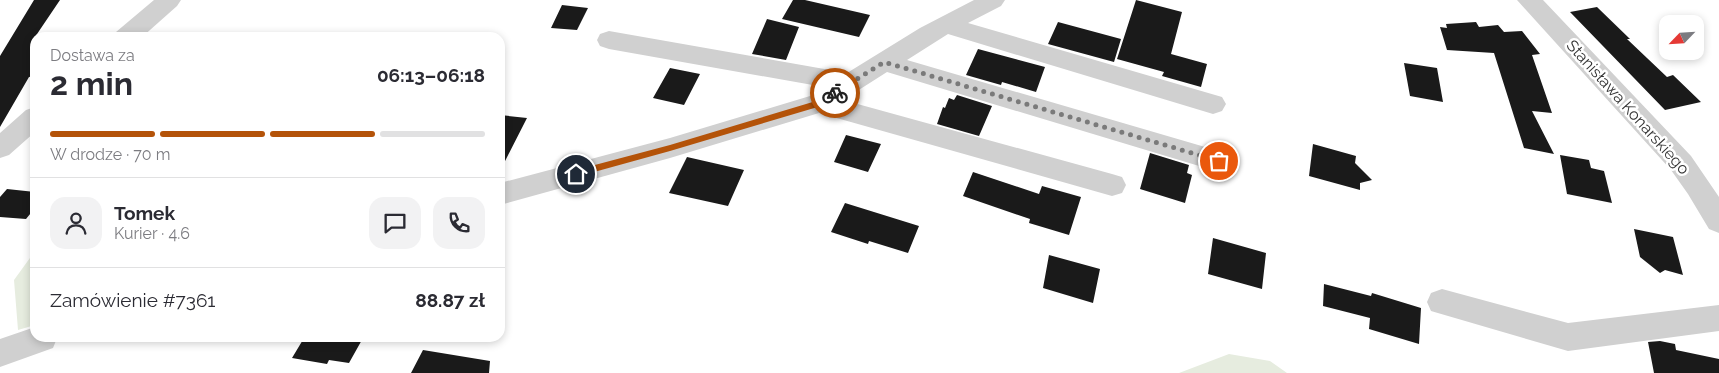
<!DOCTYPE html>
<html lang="pl">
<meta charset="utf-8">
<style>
body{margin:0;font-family:Raleway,sans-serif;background:#f2f2f3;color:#2b2b33;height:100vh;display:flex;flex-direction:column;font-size:19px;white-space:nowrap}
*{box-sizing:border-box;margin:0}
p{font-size:16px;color:#7c7c81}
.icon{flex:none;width:28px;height:28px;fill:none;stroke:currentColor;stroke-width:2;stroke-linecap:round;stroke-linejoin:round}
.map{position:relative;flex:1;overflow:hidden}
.panel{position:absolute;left:30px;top:32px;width:475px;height:310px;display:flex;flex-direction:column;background:#fff;border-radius:15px;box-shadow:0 2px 8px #0003}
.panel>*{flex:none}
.needle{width:32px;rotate:245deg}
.controls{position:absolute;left:1659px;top:15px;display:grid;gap:10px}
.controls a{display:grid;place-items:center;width:45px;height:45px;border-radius:10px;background:#fff;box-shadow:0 2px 8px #0003;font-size:25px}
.pin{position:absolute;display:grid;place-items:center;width:42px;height:42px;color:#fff;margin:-21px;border:2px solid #fff;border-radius:50%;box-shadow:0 1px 5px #0007}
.courier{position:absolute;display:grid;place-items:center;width:50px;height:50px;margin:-25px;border:4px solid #b45309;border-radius:50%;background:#fff;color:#222;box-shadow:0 1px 6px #0007}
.summary em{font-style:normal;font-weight:700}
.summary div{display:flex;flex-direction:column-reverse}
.summary{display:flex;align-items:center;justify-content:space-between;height:85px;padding:0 20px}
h1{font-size:32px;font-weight:700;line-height:38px}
.bar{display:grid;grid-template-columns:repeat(4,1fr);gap:8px 5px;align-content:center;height:60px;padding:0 20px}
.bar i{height:6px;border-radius:4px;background:#e1e1e2}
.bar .on{background:#b45309}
.bar p{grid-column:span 4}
.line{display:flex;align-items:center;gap:12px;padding:0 20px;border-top:1px solid #e1e1e2}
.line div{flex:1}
.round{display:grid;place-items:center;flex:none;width:52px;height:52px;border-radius:15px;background:#f2f2f3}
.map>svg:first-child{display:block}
.green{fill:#e6ecdf}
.building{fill:#1a1a1a}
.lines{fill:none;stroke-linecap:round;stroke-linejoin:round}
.minor{fill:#d0d0d0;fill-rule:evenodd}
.route{fill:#b45309}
.done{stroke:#7a7a7a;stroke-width:5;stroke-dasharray:0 9}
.labels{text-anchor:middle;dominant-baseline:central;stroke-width:5;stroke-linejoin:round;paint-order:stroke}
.street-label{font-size:16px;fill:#333;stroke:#fff}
</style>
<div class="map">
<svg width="1719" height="373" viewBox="0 0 1719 373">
<rect width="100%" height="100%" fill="#fff"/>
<path class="green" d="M35,251V325L18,330L14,280Z
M1229,354L1270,361L1287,373H1179Z"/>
<path class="building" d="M34,0H60L35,37V76L29,77L0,127V56Z
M793,0H805L870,15L859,37L782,19Z
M1136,0L1182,12L1171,54L1207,64L1201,87L1162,76L1164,72L1117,59Z
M562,5L588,8L577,30L551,28Z
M1597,7L1630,39H1627L1667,77L1673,75L1701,102L1665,110L1570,12Z
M767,19L799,27L786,60L752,54Z
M1058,22L1121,39L1114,62L1048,44Z
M1476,22L1479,27L1498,25L1504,32L1522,31L1540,54L1532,55L1552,113L1532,111L1554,154L1524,148L1494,53L1447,50L1440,27L1447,28L1446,24Z
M978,49L1045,67L1036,92L1002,82L1001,85L966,75Z
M1404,63L1437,68L1443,102L1410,96Z
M670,68L700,74L684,105L653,98Z
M957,95L992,106L979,136L937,124L943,107L945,108L949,98L954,100Z
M500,115L527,118L500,171Z
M846,135L881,144L868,172L834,162Z
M1313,144L1356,156L1355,163L1372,180L1360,183V190L1309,176Z
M1150,153L1189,165L1187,173L1192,175L1185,203L1140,189Z
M1560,155L1589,160L1591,168L1604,171L1612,203L1567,194Z
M687,157L744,170L728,206L669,193Z
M973,172L1039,194L1042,186L1081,197L1069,235L1029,223L1030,219L963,196Z
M7,189L35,192V208L26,219L0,217V197Z
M845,203L919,226L908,253L869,241L868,244L831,232Z
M1634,229L1673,237L1683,275L1665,270L1660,273L1640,257Z
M1213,238L1266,253L1262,289L1208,274Z
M1049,255L1100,269L1093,303L1043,288Z
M1324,284L1371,296L1372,293L1421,308L1419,344L1369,329L1370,318L1323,306Z
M304,338H363L349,363L329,360L327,364L292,358Z
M1660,341L1675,344L1676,350L1719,359V373H1654L1648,342Z
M423,350L490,361L489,373H411Z"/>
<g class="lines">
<path class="minor" d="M154,0H181L177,6L141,38H113L116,32Z
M974,0H1005L1001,6L968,23L1222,97L1226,104L1222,111L1213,114L948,34L907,60L1229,154L1232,161L1229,168L1219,172L887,72L843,100L1112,174L1122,177L1126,185L1122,193L1112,196L819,113L670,158L500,205V183L670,138L810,96L824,87L609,49L600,46L597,40L600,34L609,31L847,73L920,28Z
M1517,0H1543L1691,156L1719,197V233L1709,229L1688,194L1671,170Z
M35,107V132L9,155L0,158V133L26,110Z
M1442,289L1568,323L1719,305V331L1568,351L1431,311L1427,302L1431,293Z
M35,327V338H57L53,348L0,367V339Z"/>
</g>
<path class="route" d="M835,90L839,93L838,95L821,106L670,151L576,177L572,174L576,170L670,145L816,101Z"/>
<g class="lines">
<path class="done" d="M835,93L884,62L1219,161"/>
</g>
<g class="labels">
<g class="street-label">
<text transform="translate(1628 107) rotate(48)">Stanisława Konarskiego</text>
</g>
</g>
</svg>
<div class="controls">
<a><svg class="needle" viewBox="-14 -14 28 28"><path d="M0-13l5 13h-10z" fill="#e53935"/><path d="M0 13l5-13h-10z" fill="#7c7c81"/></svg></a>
</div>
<div class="pin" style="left:1219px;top:161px;background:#ea580c"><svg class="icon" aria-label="bag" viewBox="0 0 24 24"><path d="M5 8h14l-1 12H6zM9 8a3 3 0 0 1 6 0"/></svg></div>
<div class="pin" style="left:576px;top:174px;background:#1f2937"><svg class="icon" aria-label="home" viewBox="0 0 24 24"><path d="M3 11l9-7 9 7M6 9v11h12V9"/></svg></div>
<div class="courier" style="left:835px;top:93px"><svg class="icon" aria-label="bike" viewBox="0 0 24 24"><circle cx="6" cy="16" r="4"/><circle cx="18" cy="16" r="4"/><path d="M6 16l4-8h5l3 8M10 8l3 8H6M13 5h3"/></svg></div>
<section class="panel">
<div class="summary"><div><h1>2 min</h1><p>Dostawa za</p></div><em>06:13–06:18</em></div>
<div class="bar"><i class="on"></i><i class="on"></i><i class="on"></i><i></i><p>W drodze · 70 m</p></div>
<div class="line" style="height:90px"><a class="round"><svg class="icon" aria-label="person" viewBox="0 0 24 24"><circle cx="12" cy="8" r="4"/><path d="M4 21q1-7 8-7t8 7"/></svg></a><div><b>Tomek</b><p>Kurier · 4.6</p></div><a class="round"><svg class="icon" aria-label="chat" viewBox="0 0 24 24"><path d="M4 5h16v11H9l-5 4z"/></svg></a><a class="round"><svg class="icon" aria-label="phone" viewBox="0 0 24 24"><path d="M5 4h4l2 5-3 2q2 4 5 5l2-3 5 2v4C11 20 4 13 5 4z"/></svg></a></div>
<div class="line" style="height:65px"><div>Zamówienie #7361</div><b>88.87 zł</b></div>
</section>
</div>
